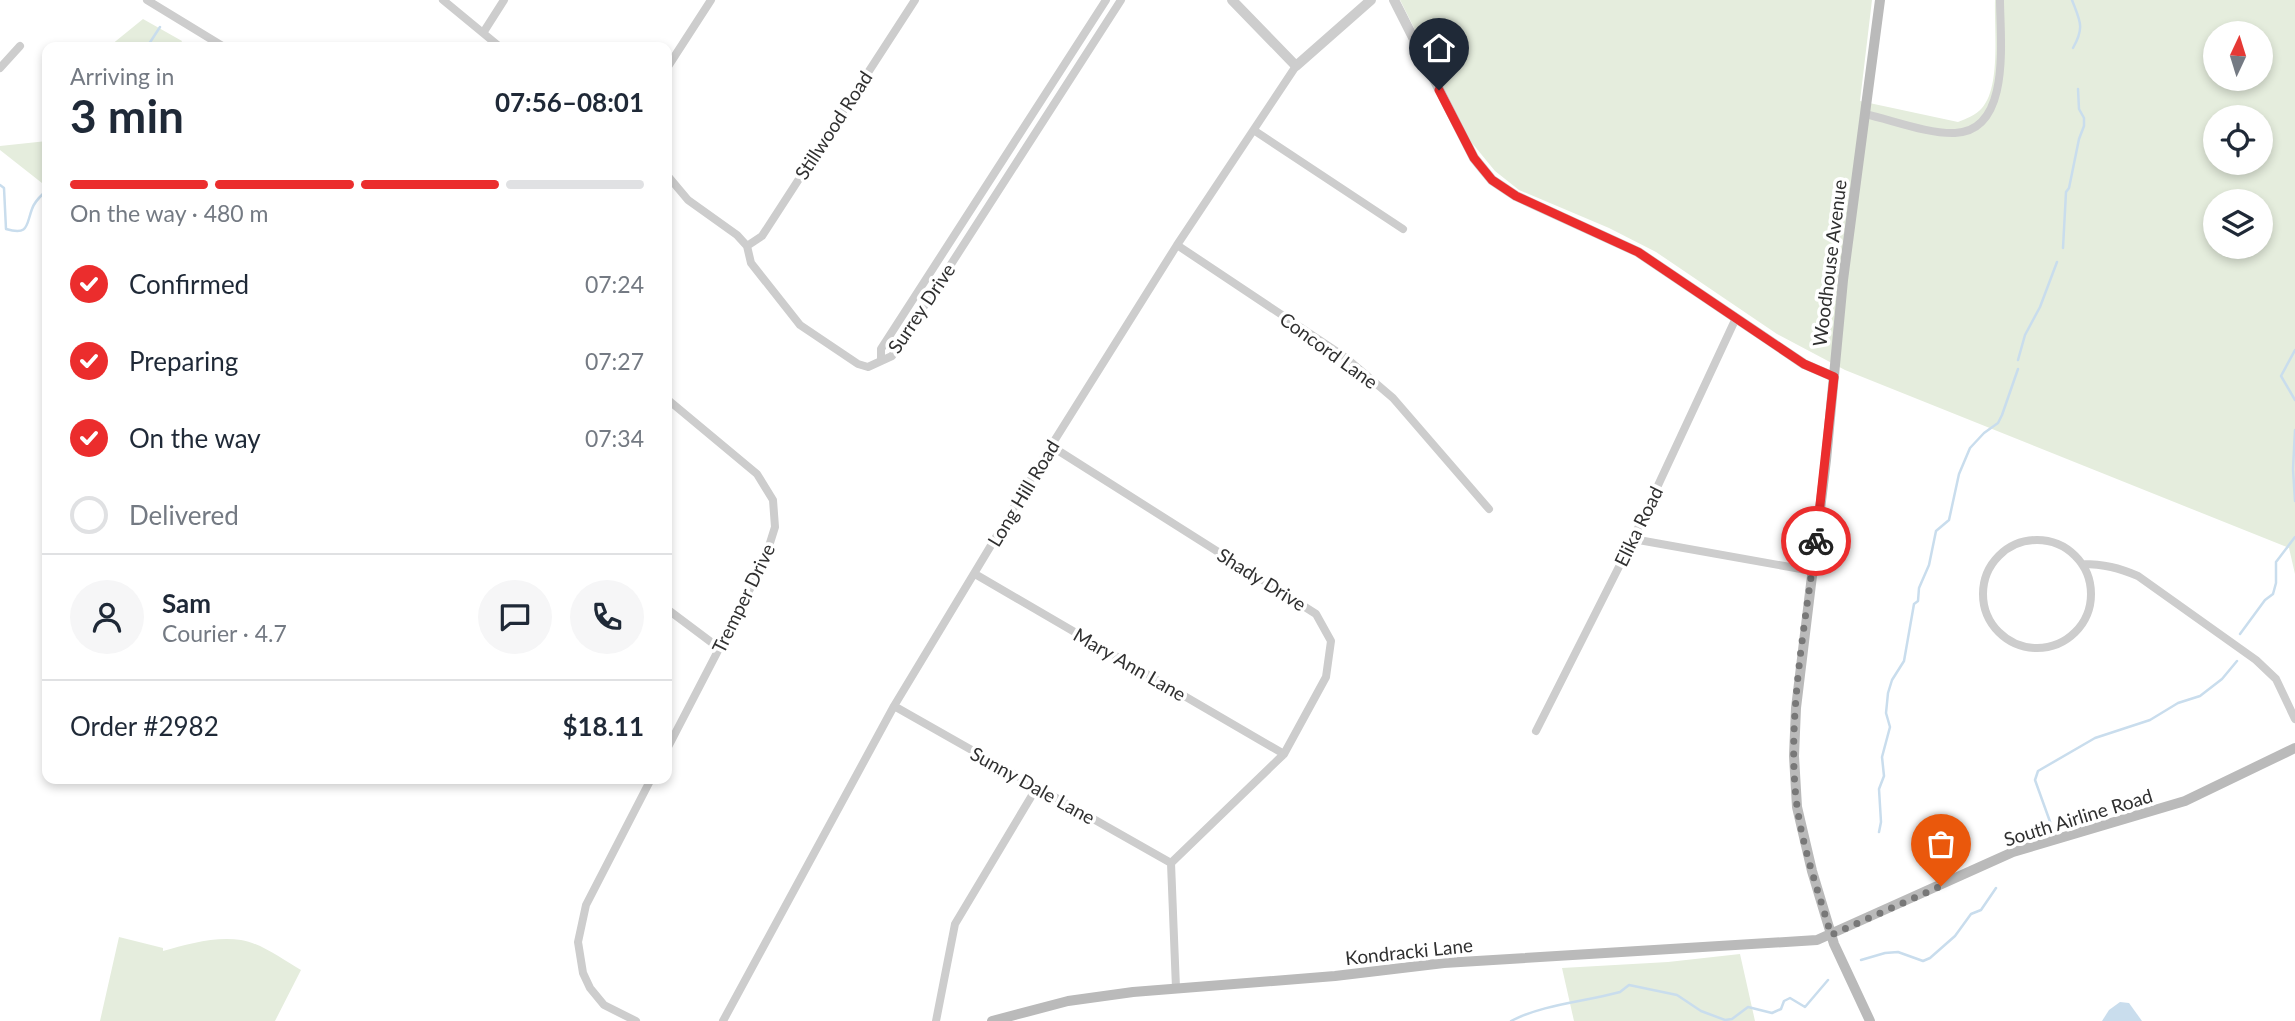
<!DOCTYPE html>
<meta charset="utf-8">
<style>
body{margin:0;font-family:Lato,sans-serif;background:#f6f6f7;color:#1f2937;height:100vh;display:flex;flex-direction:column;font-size:26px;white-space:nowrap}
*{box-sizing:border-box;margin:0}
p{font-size:23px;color:#747a83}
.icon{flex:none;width:38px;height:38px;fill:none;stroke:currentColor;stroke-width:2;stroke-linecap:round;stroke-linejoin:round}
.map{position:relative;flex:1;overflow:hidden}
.drawer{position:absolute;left:42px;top:42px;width:630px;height:742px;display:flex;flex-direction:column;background:#fff;border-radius:14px;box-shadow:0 4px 10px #0003}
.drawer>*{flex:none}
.needle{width:46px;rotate:4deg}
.tools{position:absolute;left:2203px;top:21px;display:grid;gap:14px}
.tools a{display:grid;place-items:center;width:70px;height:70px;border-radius:50%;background:#fff;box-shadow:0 4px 10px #0003;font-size:35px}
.pin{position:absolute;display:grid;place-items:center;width:60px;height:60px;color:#fff;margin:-72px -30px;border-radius:50% 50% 50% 0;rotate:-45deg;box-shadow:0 0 7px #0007}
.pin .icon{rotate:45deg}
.courier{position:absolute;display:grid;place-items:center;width:70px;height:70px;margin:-35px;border:5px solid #eb2d2d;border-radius:50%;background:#fff;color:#222;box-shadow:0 2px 9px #0007}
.summary em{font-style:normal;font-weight:700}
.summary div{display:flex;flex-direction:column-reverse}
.summary{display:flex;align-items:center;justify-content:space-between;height:119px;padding:0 28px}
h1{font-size:46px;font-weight:700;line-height:52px}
.bar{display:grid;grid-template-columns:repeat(4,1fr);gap:10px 7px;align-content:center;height:84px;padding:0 28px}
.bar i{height:9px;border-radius:5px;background:#e0e1e3}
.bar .current{background:#eb2d2d}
.bar p{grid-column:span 4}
.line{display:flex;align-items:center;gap:18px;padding:0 28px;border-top:2px solid #e0e1e3}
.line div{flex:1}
.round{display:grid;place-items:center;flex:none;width:74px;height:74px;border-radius:37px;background:#f6f6f7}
ol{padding:0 28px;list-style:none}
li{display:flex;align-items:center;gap:21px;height:77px}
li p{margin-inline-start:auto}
li .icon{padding:7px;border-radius:50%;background:#eb2d2d;color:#fff;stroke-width:4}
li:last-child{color:#747a83}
li i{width:38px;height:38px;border:4px solid #e0e1e3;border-radius:50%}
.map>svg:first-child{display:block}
.green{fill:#e5eddd;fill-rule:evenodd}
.water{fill:#c9dded}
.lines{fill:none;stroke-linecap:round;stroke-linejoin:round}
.stream{stroke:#c9dded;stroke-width:2.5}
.minor{stroke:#cdcdcd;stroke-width:8}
.tertiary{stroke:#cdcdcd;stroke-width:10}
.secondary{stroke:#bababa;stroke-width:10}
.done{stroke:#787878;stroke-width:7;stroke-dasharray:0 12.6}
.route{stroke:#eb2d2d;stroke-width:9}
.labels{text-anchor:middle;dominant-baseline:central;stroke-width:7;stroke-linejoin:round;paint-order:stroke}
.street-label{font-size:19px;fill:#303030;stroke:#fff}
</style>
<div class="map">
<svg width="2295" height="1021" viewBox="0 0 2295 1021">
<rect width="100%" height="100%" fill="#fff"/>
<path class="green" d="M1400,0H1872L1860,101L1958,122C1966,119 1976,115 1982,108C2001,87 1994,29 1995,0H2295V574L2289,548L1845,370L1777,334L1656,252L1609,228L1519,190L1495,171L1472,143ZM2216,33H2261V79H2216ZM2216,117H2261V163H2216ZM2216,201H2261V247H2216Z
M143,19L182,41L179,47H91L111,45Z
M47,141V187L0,150V146Z
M119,937L163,948V951C187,944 216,936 241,940C261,943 283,960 301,970L275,1021H100Z
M1740,954L1755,1021H1574L1562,968L1668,962Z"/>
<path class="water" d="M2120,1002L2129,1003L2142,1021H2102L2109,1010Z"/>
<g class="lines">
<path class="stream" d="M2072,0C2080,21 2085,27 2073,48
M147,47L160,27
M0,185L4,188L6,229C29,236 26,225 32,209C35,200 41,196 47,190
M2063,248L2066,192L2069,188L2079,139L2084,126V118L2079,109L2078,89
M2295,350L2281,376L2295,400
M2018,360L2025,335L2040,307L2057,262
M2295,430L2293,469L2295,501
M2240,634L2265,600L2273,594L2276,583V562L2295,537
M2053,830L2035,780L2038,771L2095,738L2150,720L2178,703L2200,696L2222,679L2237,661
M1879,832L1881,822L1879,789L1884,776L1882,757L1890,727L1886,713L1888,693L1892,680L1904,661L1914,604L1918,601L1919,588L1929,565L1936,531L1949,520L1959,474L1970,448L1984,433L1998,423L2002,415L2018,369
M1861,960L1885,953L1898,952L1923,961L1930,958L1955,936L1971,914L1981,910L1996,888
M1511,1021C1544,1004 1584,1002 1620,992L1629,985L1677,995L1701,1011L1725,1020L1732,1019L1748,1007L1772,1013L1781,1009L1784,1001L1790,998L1805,1007L1828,980"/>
<path class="minor" d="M147,0L224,47
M443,0L500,47
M483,33L504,0
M0,68L20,46
M667,68L711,0
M1865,114C1892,120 1928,134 1955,133C2012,131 2000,38 2000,0
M1255,131L1403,229
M667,175L688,200L737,235L747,246L751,263L800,325L858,364L868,367L892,356L1121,0
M1177,245L1345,357L1393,398L1489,509
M747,246L762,236L915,0
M881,361V349L1106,0
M667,399L757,474L773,500L775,527L764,562L667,749
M1051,446L1316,614L1331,641L1326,677L1284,754L1171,863L1176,988
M1633,539L1812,571
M1983 594a54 54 0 1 1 108 0a54 54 0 1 1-108 0Z
M2082,564C2104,564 2119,568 2138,576L2256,660L2276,679L2295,719
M975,574L1284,754
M667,609L719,648
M894,706L1171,863
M1536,731L1633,539L1736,318
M636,1021L604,1005L590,988L583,973L578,942L586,905L651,779
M723,1021L894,706L1051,446L1177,245L1296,66
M936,1021L955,924L1037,787"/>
<path class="tertiary" d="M1232,0L1296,66L1371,0
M1394,0L1474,158L1492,180L1516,196L1638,252L1804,364L1834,377"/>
<path class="secondary" d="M992,1021L1068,1001L1133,992L1335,976L1444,963L1817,940L2013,852L2185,801L2295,748
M1870,1021L1834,944L1812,871L1797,807L1794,756L1796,708L1826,460L1843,280L1880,0"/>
</g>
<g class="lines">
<path class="done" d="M1816,541C1805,625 1786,723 1797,806C1803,850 1819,893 1831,935L1941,886"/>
<path class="route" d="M1439,90L1474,158L1492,180L1516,196L1638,252L1804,364L1834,377L1816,541"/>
</g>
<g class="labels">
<g class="street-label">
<text transform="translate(833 125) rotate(-57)">Stillwood Road</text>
<text transform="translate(1829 263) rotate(-83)">Woodhouse Avenue</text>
<text transform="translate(921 308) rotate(-56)">Surrey Drive</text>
<text transform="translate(1329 350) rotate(36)">Concord Lane</text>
<text transform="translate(1023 493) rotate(-59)">Long Hill Road</text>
<text transform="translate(1638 526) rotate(-64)">Elika Road</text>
<text transform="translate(1262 579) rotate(32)">Shady Drive</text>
<text transform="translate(743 598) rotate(-64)">Tremper Drive</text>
<text transform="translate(1130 664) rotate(30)">Mary Ann Lane</text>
<text transform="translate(1033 785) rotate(29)">Sunny Dale Lane</text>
<text transform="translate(2078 817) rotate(-17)">South Airline Road</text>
<text transform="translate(1409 951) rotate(-6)">Kondracki Lane</text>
</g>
</g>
</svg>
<div class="tools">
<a><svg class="needle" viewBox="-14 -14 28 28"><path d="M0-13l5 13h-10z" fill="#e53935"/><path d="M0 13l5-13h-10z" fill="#747a83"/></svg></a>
<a><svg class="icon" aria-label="locate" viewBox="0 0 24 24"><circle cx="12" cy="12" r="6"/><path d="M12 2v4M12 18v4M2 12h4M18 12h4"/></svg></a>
<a><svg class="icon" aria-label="layers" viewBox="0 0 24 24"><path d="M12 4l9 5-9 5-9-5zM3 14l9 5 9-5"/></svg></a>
</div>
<div class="pin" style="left:1941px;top:886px;background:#ea580c"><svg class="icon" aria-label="bag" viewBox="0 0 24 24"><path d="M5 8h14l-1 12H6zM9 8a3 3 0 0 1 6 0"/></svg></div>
<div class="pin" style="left:1439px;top:90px;background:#1f2937"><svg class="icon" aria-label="home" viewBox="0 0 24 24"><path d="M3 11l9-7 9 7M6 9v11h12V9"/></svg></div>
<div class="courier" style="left:1816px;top:541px"><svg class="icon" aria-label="bike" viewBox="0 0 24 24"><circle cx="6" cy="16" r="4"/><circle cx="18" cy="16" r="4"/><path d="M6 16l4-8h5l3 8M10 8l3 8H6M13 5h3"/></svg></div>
<section class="drawer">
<div class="summary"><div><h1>3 min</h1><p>Arriving in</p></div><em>07:56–08:01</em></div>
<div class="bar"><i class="current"></i><i class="current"></i><i class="current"></i><i></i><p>On the way · 480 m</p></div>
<ol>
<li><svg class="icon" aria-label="check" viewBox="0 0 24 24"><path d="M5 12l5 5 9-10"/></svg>Confirmed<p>07:24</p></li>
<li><svg class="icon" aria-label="check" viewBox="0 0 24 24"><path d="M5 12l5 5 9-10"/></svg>Preparing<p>07:27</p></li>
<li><svg class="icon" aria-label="check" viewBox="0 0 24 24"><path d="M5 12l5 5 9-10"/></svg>On the way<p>07:34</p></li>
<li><i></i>Delivered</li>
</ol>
<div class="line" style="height:126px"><a class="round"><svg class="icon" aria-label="person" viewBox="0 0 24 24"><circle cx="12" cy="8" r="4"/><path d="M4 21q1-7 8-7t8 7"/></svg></a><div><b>Sam</b><p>Courier · 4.7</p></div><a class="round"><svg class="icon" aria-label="chat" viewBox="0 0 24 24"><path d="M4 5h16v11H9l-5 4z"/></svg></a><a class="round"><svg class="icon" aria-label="phone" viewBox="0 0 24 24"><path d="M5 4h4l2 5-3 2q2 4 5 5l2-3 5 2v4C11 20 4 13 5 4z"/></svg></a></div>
<div class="line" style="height:91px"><div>Order #2982</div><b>$18.11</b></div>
</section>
</div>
